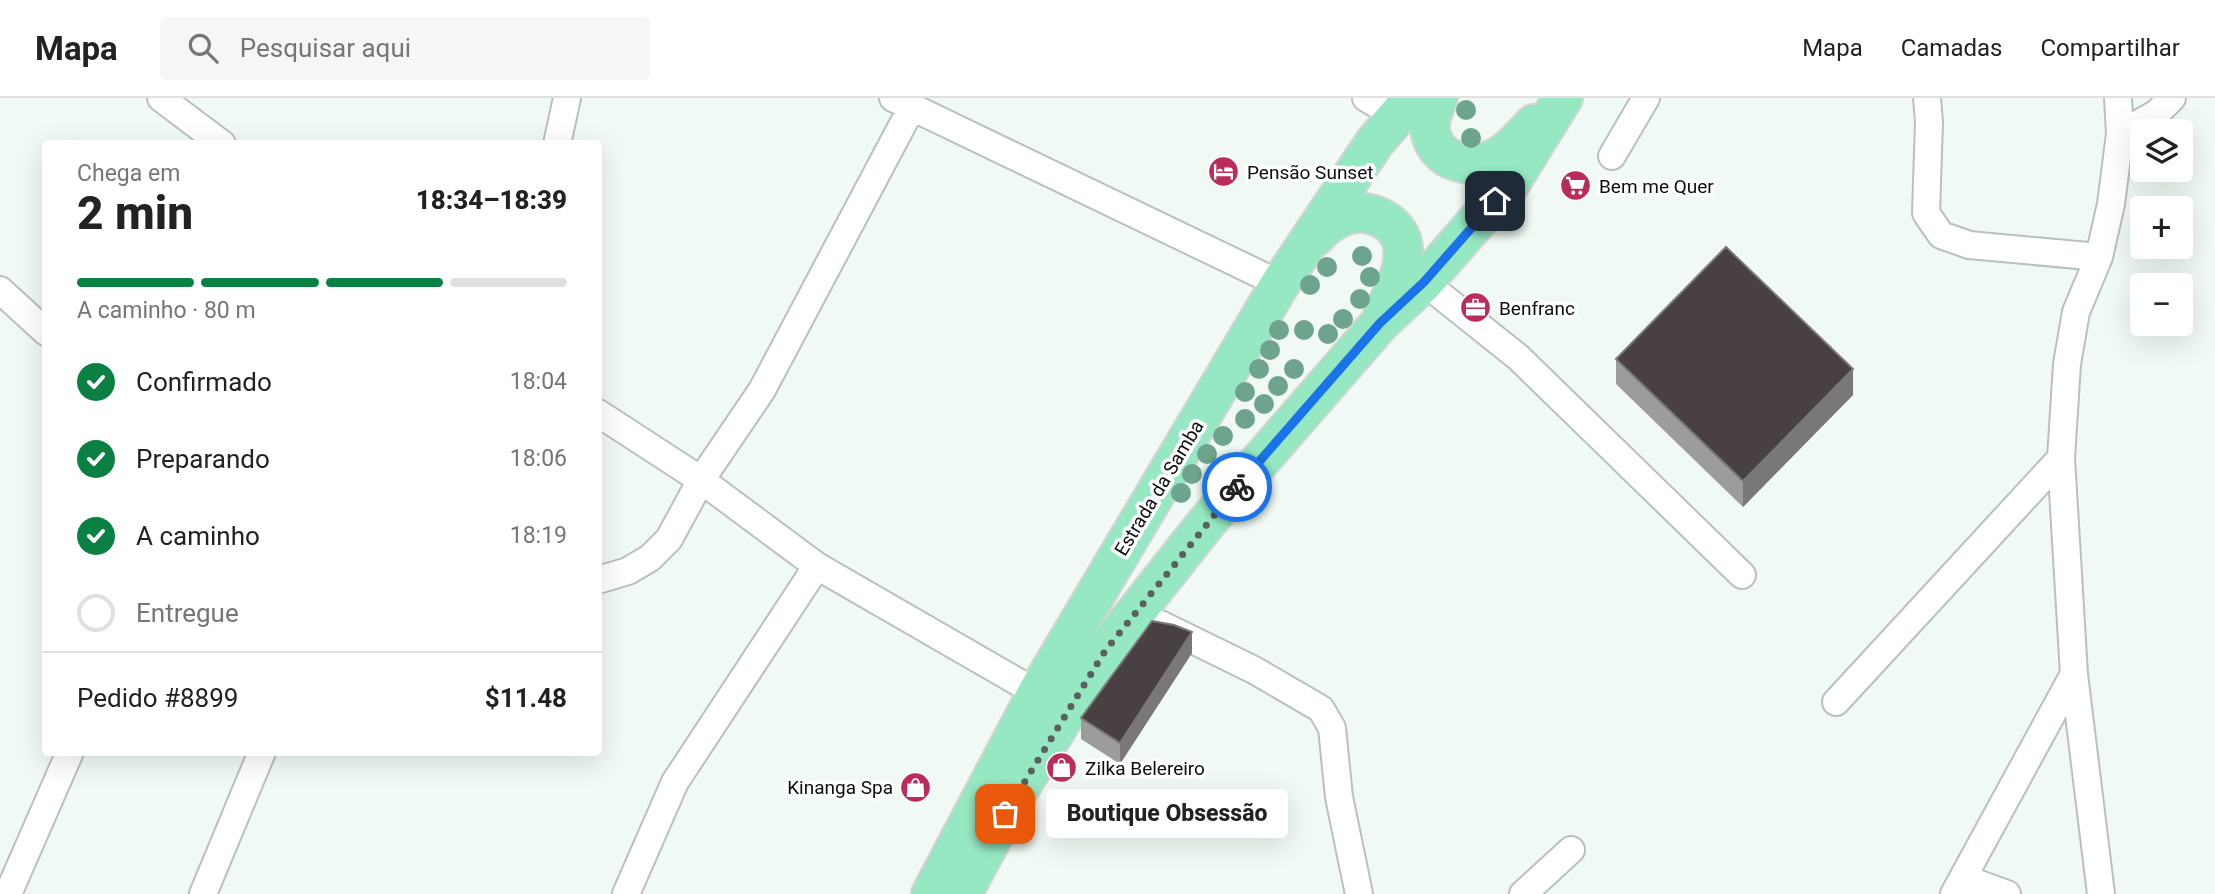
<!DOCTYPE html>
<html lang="pt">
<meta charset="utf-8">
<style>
body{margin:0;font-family:Roboto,sans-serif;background:#f6f6f6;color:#222;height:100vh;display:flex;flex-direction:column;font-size:26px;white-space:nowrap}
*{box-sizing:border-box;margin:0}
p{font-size:23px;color:#767676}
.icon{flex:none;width:38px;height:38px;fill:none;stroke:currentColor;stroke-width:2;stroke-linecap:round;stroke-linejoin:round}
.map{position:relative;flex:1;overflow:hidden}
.side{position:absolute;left:42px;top:42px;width:560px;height:616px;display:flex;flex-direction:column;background:#fff;border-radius:7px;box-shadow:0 7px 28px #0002}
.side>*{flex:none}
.fabs{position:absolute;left:2130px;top:21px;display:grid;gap:14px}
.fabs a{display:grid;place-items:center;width:63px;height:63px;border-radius:7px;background:#fff;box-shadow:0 7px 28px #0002;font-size:35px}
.pin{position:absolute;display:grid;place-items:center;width:60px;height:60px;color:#fff;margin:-30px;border-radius:14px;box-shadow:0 4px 10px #0006}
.courier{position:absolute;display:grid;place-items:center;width:70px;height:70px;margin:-35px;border:5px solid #1a73e8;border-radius:50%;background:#fff;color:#222;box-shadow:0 2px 9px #0007}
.bubble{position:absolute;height:49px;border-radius:7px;background:#fff;box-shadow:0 7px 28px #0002;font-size:23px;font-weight:800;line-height:49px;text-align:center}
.head em{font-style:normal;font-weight:800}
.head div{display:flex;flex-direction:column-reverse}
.head{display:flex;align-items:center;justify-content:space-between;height:119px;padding:0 35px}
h1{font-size:46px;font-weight:800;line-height:52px}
.bar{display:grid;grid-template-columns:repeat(4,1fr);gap:10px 7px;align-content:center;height:84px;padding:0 35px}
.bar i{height:9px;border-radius:5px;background:#e0e0e0}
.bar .active{background:#0b8043}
.bar p{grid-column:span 4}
.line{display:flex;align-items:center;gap:18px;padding:0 35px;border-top:2px solid #e0e0e0}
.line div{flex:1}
ol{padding:0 35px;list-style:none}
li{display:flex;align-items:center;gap:21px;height:77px}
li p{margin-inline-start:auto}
li .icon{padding:7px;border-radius:50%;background:#0b8043;color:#fff;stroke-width:4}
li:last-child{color:#767676}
li i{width:38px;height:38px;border:4px solid #e0e0e0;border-radius:50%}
header{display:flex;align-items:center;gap:42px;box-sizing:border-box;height:98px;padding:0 35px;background:#fff;border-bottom:2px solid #e0e0e0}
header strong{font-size:33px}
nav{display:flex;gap:38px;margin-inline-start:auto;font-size:24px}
.search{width:490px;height:63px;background:#f6f6f6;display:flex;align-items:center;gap:18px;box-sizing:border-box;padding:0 24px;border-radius:7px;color:#767676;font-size:26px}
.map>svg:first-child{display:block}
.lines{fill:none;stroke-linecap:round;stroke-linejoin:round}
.street-casing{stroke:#b9c1bc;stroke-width:30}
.primary-casing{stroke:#d3d4d3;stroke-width:42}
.street{stroke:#fff;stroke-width:26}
.primary{stroke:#95e8c2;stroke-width:38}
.tree{fill:#6ea48e}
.wall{fill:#9c9c9a}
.shaded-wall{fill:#7a7876}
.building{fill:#484041;stroke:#7a7876;stroke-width:2}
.done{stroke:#5b605e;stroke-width:7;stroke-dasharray:0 12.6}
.route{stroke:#1a73e8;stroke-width:9}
.labels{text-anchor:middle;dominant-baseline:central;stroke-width:7;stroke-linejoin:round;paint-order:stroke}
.poi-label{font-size:19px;fill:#0b0e0d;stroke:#fff;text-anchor:start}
.street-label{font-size:19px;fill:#0b0e0d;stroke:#fff}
</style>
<header>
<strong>Mapa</strong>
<div class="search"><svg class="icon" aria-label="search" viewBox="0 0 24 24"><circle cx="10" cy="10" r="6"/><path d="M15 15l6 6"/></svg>Pesquisar aqui</div>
<nav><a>Mapa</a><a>Camadas</a><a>Compartilhar</a></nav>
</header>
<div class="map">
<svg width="2215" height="796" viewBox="0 0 2215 796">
<rect width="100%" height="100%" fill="#f0f9f3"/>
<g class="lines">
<defs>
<path id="street" d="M161,0L222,46
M893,0L1280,186
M1366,0L1397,18
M1927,0L1929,24L1926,115L1941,137L1969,147L2099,159
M2120,36L2157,15L2172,0
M557,46L567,0
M1612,58L1646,0
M1424,184L1518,259L1742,477
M0,192L46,234
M598,315L701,382L817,468L1037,595
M598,482L628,473L650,460L669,441L701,382L762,292L912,9
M1160,526L1254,572L1321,611L1332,630L1339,699L1359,796
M1836,604L2061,360
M1963,780L2007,796
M8,796L70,654
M203,796L262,654
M626,796L675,684L817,468
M1523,796L1571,752
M1954,796L2074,576
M2101,796L2074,576L2061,360L2067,266L2076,214L2099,159L2111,106L2120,36L2118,0"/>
<path id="primary" d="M1438,0C1434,10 1429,21 1430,31C1434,65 1472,73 1498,59C1512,51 1523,38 1534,26
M1315,139C1334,118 1360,106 1386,123C1393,127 1400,136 1402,144C1408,169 1393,194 1383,216
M931,796L1037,595L1280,186L1375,44L1413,0
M962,796L1016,696L1105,553L1207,424L1380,225L1424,184L1511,84L1563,0"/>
</defs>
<use href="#street" class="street-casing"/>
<use href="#primary" class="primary-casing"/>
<use href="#street" class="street"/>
<use href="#primary" class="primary"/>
</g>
<g class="tree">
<circle cx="1466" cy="12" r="10"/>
<circle cx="1471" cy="40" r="10"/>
<circle cx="1362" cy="158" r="10"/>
<circle cx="1327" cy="169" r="10"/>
<circle cx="1370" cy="179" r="10"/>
<circle cx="1310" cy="187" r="10"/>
<circle cx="1360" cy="201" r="10"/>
<circle cx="1343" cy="221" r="10"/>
<circle cx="1279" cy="232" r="10"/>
<circle cx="1304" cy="232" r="10"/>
<circle cx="1328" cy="236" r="10"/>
<circle cx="1270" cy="252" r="10"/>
<circle cx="1259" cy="271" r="10"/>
<circle cx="1294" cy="271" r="10"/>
<circle cx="1278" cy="288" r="10"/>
<circle cx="1245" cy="294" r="10"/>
<circle cx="1264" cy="306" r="10"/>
<circle cx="1245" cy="321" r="10"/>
<circle cx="1223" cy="338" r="10"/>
<circle cx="1207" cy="356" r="10"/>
<circle cx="1192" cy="376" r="10"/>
<circle cx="1181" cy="395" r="10"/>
</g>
<path class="wall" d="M1616,261L1853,297L1743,409L1616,286Z
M1192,555L1120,666L1081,641V620Z"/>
<path class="shaded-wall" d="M1853,271V297L1743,409V383Z
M1192,534V555L1120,666V645Z"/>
<path class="building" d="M1726,149L1853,271L1743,383L1616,261Z
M1152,523L1174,527L1192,534L1120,645L1081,620Z"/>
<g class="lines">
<path class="done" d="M1005,716L1105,553L1237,389"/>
<path class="route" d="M1237,389L1380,225L1424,184L1495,103"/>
</g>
<defs>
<symbol id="hotel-disc" viewBox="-11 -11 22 22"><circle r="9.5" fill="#ba2c5c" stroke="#fff"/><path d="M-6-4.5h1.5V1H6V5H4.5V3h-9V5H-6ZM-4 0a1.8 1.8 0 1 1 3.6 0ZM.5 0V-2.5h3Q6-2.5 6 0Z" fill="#fff"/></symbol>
<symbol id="supermarket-disc" viewBox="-11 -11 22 22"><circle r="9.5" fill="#ba2c5c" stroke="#fff"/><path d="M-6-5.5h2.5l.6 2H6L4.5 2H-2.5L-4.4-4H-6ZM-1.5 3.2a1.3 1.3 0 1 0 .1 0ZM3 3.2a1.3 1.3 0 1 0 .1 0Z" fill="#fff"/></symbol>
<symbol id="office-disc" viewBox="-11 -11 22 22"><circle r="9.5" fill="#ba2c5c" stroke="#fff"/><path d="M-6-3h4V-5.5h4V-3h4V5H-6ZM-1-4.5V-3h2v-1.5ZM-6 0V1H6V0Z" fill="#fff"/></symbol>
<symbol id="shop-disc" viewBox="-11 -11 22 22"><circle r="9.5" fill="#ba2c5c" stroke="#fff"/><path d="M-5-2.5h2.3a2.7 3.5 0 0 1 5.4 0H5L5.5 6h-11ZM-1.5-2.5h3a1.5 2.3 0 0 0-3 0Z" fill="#fff"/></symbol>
</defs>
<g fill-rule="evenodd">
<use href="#hotel-disc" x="1206" y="56" width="35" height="35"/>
<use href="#supermarket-disc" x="1558" y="70" width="35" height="35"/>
<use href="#office-disc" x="1458" y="192" width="35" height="35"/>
<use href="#shop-disc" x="1044" y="652" width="35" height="35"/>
<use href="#shop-disc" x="898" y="672" width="35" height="35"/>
</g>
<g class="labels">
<g class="poi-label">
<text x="1247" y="74">Pensão Sunset</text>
<text x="1599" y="88">Bem me Quer</text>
<text x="1499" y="210">Benfranc</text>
<text x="1085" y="670">Zilka Belereiro</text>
<text x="893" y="689" text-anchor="end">Kinanga Spa</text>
</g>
<g class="street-label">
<text transform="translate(1159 390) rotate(-59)">Estrada da Samba</text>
</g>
</g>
</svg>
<div class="fabs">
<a><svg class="icon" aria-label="layers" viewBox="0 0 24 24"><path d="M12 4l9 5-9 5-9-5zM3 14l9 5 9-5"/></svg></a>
<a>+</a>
<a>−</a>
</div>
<div class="pin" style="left:1005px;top:716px;background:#ea580c"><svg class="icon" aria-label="bag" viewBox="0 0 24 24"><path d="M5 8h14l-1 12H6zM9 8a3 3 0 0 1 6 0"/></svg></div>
<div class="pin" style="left:1495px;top:103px;background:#1f2937"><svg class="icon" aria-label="home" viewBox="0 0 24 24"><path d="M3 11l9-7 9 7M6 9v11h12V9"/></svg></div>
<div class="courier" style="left:1237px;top:389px"><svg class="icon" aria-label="bike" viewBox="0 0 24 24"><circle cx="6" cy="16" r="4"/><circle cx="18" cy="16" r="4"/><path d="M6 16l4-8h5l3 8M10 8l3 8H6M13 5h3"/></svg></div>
<div class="bubble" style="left:1046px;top:691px;width:242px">Boutique Obsessão</div>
<section class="side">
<div class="head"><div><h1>2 min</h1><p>Chega em</p></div><em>18:34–18:39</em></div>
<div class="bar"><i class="active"></i><i class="active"></i><i class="active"></i><i></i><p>A caminho · 80 m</p></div>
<ol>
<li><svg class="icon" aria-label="check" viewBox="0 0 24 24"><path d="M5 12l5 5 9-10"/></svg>Confirmado<p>18:04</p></li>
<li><svg class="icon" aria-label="check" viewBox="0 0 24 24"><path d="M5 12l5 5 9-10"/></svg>Preparando<p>18:06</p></li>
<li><svg class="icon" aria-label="check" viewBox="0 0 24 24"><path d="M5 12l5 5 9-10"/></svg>A caminho<p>18:19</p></li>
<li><i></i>Entregue</li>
</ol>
<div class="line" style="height:91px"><div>Pedido #8899</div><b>$11.48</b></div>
</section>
</div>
